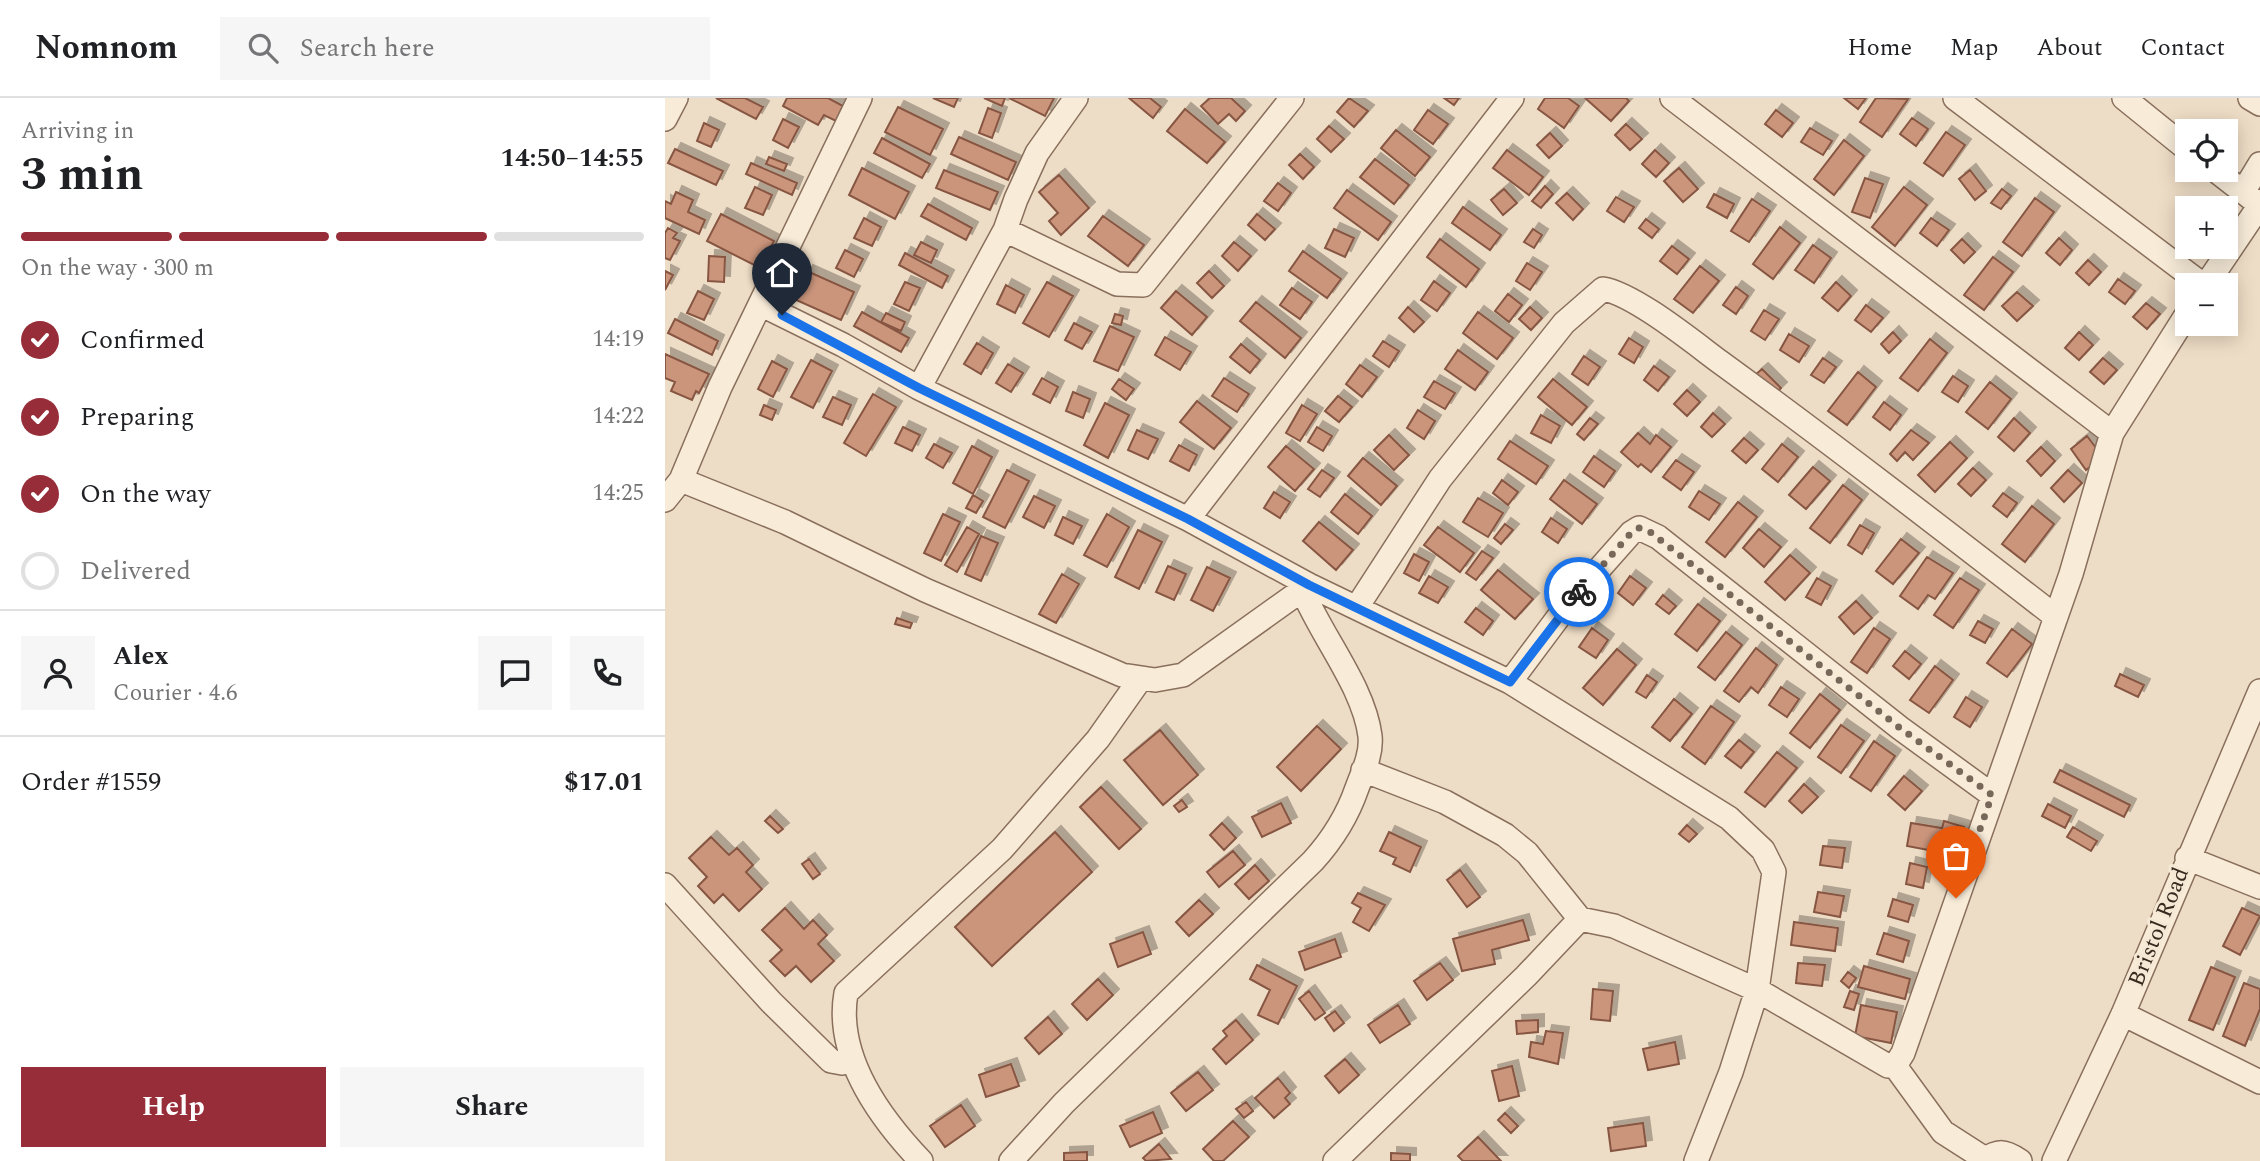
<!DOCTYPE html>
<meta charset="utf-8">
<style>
body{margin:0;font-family:Spectral,serif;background:#f6f6f6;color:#202124;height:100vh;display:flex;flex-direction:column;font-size:26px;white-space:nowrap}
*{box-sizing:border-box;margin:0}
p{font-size:23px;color:#757577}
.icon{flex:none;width:38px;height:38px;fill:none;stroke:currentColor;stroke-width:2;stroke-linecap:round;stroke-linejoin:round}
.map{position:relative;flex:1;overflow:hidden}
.details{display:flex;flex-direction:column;background:#fff;width:665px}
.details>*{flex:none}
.fabs{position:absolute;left:1510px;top:21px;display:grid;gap:14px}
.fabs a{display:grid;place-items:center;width:63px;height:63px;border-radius:0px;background:#fff;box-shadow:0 4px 18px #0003;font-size:35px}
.pin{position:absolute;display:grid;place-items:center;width:60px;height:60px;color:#fff;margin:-72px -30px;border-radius:50% 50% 50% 0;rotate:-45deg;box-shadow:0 0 7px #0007}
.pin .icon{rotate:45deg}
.courier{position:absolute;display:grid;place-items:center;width:70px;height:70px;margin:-35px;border:5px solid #1a73e8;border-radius:50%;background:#fff;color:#222;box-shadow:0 2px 9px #0007}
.headline em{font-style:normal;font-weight:700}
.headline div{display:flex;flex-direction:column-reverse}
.headline{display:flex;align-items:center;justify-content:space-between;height:119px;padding:0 21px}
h1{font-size:46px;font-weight:700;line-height:52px}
.bar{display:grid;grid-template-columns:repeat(4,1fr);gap:10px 7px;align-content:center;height:84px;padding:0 21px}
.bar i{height:9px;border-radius:5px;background:#e0e0e0}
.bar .selected{background:#962d39}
.bar p{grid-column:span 4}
.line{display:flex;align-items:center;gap:18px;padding:0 21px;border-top:2px solid #e0e0e0}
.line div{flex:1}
.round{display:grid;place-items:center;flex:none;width:74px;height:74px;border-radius:0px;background:#f6f6f6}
ol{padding:0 21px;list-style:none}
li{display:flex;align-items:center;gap:21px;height:77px}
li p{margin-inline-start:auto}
li .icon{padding:7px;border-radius:50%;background:#962d39;color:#fff;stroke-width:4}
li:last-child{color:#757577}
li i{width:38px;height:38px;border:4px solid #e0e0e0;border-radius:50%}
.button{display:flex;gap:14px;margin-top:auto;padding:14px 21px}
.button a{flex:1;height:80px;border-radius:0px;background:#962d39;color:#fff;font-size:28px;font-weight:700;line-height:80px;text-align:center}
.button a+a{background:#f6f6f6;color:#202124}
header{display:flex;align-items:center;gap:42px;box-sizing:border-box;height:98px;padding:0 35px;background:#fff;border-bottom:2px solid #e0e0e0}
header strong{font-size:33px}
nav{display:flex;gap:38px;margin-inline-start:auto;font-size:24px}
.search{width:490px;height:63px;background:#f6f6f6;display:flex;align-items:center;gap:18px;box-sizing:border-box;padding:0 24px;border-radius:0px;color:#757577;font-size:26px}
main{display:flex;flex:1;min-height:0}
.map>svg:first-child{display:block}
.building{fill:#cb957c;stroke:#875642;stroke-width:2;filter:url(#shadow)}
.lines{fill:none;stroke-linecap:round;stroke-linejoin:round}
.minor-casing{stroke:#896f5c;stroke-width:26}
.minor{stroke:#f8ecd9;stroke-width:23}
.done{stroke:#786859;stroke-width:7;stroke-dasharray:0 12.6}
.route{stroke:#1a73e8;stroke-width:9}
.labels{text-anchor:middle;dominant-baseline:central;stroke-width:6;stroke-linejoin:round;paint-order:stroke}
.street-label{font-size:23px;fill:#39291f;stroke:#f5e9d5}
</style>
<header>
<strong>Nomnom</strong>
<div class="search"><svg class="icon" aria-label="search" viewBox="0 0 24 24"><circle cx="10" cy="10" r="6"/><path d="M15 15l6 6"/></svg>Search here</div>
<nav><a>Home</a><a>Map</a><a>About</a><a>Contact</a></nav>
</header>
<main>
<section class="details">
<div class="headline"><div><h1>3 min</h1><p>Arriving in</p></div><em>14:50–14:55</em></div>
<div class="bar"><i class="selected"></i><i class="selected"></i><i class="selected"></i><i></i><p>On the way · 300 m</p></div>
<ol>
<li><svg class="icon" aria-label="check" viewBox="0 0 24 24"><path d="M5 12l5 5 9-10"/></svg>Confirmed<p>14:19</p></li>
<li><svg class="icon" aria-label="check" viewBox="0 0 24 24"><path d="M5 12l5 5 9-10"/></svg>Preparing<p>14:22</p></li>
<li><svg class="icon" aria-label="check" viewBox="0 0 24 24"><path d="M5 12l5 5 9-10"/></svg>On the way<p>14:25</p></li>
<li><i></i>Delivered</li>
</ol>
<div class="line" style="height:126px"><a class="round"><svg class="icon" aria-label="person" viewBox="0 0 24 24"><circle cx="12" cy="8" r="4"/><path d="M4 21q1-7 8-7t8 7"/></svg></a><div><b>Alex</b><p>Courier · 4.6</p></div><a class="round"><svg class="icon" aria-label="chat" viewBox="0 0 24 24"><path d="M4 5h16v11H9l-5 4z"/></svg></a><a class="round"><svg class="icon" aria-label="phone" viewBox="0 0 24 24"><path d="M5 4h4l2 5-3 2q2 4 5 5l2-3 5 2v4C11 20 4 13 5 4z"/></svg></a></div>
<div class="line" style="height:91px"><div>Order #1559</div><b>$17.01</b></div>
<div class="button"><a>Help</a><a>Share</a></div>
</section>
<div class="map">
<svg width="1595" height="1063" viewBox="0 0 1595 1063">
<defs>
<filter id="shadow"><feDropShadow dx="6" dy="-6" stdDeviation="0" flood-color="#0004"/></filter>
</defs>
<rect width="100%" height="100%" fill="#eeddc6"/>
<path class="building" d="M51,0H80L98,9L91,21Z
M122,0H163L178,8L171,23L159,17L153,27L118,8Z
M268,0H293L289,9Z
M319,0H340L337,8Z
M344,0H389L380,18Z
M464,0H485L496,9L488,20Z
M545,0H566L580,13L571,23L564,16L553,26L536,8Z
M684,0L703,13L689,29L672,14Z
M779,0H794L789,7Z
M880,0H903L914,8L899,30L873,11Z
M920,0H961L964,3L946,23Z
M1179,0H1201L1193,11Z
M1211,0L1243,1L1217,39L1195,24Z
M233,9L278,31L265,57L220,34Z
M323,10L336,15L327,40L314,35Z
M520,11L560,44L542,65L502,33Z
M763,12L783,26L768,46L749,32Z
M1111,12L1128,25L1117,39L1100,26Z
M1247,20L1263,31L1251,48L1235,36Z
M118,21L134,29L123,50L108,42Z
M39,25L54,32L46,49L32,43Z
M961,26L977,41L965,52L950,37Z
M664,28L679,41L666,54L652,41Z
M1145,30L1167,43L1158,57L1136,44Z
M731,32L765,59L750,78L716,50Z
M1281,34L1300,47L1278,78L1259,65Z
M885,35L897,48L884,60L872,47Z
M294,39L351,64L343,82L286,56Z
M217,40L265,66L257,80L209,55Z
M1179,42L1199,58L1169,97L1149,81Z
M10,51L58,73L51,87L3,65Z
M842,52L878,79L864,97L828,70Z
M990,52L1004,65L991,79L977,66Z
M635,56L649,69L638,81L624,67Z
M104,59L122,66L119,73L101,66Z
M710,61L744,87L729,106L695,79Z
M86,65L132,85L127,97L81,76Z
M197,70L244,94L230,121L184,97Z
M1014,70L1033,91L1018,104L999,83Z
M279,72L333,94L325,112L271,90Z
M1305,72L1321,93L1310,102L1294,81Z
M394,77L424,110L396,137L384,123L393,115L374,94Z
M1200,80L1218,86L1205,120L1187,114Z
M613,85L626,95L613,113L599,103Z
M880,88L888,96L876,110L867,103Z
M90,89L107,97L98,117L80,110Z
M1239,89L1262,107L1230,148L1207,129Z
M839,91L852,105L838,117L826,102Z
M1337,91L1346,98L1336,111L1326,105Z
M682,92L726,124L713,142L669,110Z
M11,94L28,102L23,114L40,122L34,136L0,120V103L6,106Z
M902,95L918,111L908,122L891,105Z
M1049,96L1069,106L1062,120L1042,109Z
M951,99L969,109L959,124L942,113Z
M1370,100L1389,114L1357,158L1338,144Z
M1087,101L1105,113L1084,144L1066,133Z
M263,106L307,130L301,142L256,118Z
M798,109L836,137L825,152L787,125Z
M56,116L109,143L95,170L42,143Z
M592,116L610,131L600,142L583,127Z
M438,118L479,147L463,168L423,138Z
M199,120L216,129L207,148L189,140Z
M1266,120L1284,132L1272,148L1255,135Z
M981,121L994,131L987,140L974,130Z
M1115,129L1135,145L1108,181L1088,166Z
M3,130L12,135L8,140L15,143L5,162L0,160V135Z
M669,131L689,140L680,159L660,150Z
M868,131L877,137L869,150L859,144Z
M1394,140L1407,152L1395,167L1381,155Z
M775,141L814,171L801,189L762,159Z
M1297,141L1310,154L1299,165L1286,152Z
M256,144L272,152L266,165L249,157Z
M569,144L586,158L573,173L557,158Z
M1148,147L1166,160L1149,185L1130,172Z
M1007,148L1024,161L1012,176L995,163Z
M180,152L198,161L189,179L171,170Z
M638,153L676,181L662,200L624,173Z
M240,155L283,178L277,190L234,167Z
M44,158L60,159L59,184L43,183Z
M1328,159L1348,174L1319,212L1299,197Z
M1423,162L1436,174L1424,187L1411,175Z
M862,165L877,174L865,192L851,183Z
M1035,168L1054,183L1028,215L1009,201Z
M0,173L8,177L0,192Z
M142,173L189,194L176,222L129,201Z
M544,173L559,188L547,200L532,185Z
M1453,181L1470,193L1460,206L1444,194Z
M769,183L785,195L772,213L756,202Z
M240,184L255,190L244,213L229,206Z
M382,184L408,198L384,239L358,225Z
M1171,184L1186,198L1173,213L1157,200Z
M341,187L359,197L350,215L332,206Z
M1071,189L1083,198L1071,216L1058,207Z
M627,190L647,204L635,221L615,207Z
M33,193L49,201L39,222L22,215Z
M511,193L542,219L527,237L496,210Z
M1352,194L1368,208L1352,223L1337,208Z
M843,196L857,207L844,224L830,213Z
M591,204L636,240L620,260L575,223Z
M1481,205L1495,216L1482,231L1468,219Z
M1201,207L1218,220L1206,234L1190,222Z
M743,209L759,224L749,234L734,220Z
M865,209L877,220L866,232L854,221Z
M1099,212L1114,221L1100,242L1086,233Z
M197,214L244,240L236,254L189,228Z
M813,214L848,240L832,261L798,235Z
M221,215L240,224L236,233L216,224Z
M450,216L458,218L456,227L447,225Z
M10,221L53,243L47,257L3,235Z
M409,225L427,234L417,251L400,242Z
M445,228L469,239L453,273L429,263Z
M1228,234L1236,243L1224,255L1216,246Z
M1414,234L1428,247L1414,262L1400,250Z
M1124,236L1144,248L1134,264L1115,252Z
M500,239L526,254L515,272L490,257Z
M964,240L978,249L969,265L954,256Z
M1265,241L1282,255L1253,293L1235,280Z
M718,243L734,253L724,269L708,258Z
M312,245L328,255L316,276L299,266Z
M576,246L595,262L585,275L565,259Z
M793,252L823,274L810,292L780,271Z
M0,256L44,276L34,295L31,293L27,302L6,293L10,284L0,280Z
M919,258L935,269L923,287L907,276Z
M1158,260L1171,269L1159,285L1146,277Z
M1438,260L1452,272L1439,286L1425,274Z
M146,262L167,273L148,310L126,299Z
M107,263L122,271L108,299L93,291Z
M343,266L358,275L346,294L331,285Z
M695,267L712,279L697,299L681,286Z
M989,268L1004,279L993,293L979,282Z
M1097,271L1116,290L1109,297L1090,277Z
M1193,274L1211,289L1182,327L1163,313Z
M1288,278L1303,288L1293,304L1277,294Z
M377,280L393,289L385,305L368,296Z
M559,280L584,296L572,314L547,298Z
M454,281L469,291L461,302L447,291Z
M888,281L922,309L907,327L873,299Z
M769,283L790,295L780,311L759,299Z
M1325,284L1346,301L1323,331L1301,314Z
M1022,292L1035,304L1022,318L1009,306Z
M408,294L425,301L418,320L401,313Z
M208,296L231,309L201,358L179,345Z
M673,298L687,309L674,324L660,313Z
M168,299L186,307L177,327L158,319Z
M532,303L566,330L549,351L515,324Z
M1219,304L1236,317L1225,332L1208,319Z
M440,305L464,317L443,360L419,347Z
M99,307L111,312L107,322L95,317Z
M637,307L652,316L635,343L621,335Z
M753,312L770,323L759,341L742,330Z
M1048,315L1060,326L1047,339L1036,329Z
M876,317L895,328L886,345L866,335Z
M925,320L933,326L919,342L912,336Z
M1349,320L1365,335L1349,353L1333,339Z
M238,329L255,337L247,353L230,345Z
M652,329L667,338L658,353L643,344Z
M472,332L493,341L483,361L463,352Z
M1246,332L1264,345L1248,362L1240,354L1232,363L1225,356Z
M973,335L985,346L991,337L1006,349L986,374L976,366L973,369L956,354Z
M724,337L744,357L729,372L709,352Z
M1422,338L1438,359L1421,372L1406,351Z
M1079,340L1093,352L1081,365L1067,353Z
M845,343L883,368L871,386L833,361Z
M1285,344L1302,360L1270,394L1253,377Z
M269,346L287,355L278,370L261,360Z
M1117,346L1133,359L1113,384L1097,371Z
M514,347L532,357L524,373L505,363Z
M307,348L327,359L308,396L288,385Z
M621,348L649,371L630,393L603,369Z
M1376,349L1390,363L1376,378L1362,363Z
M929,358L950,373L939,389L918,374Z
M698,360L732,388L716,407L683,378Z
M1011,362L1029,374L1016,392L998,379Z
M1148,369L1165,383L1141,411L1124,397Z
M1308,370L1321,382L1306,398L1293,386Z
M342,372L364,383L340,430L318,419Z
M657,372L669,380L655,399L643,391Z
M1403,372L1417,385L1399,404L1386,390Z
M837,382L853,394L843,407L828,395Z
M899,382L932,406L917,426L885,401Z
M1178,387L1197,402L1165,445L1145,430Z
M1034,393L1055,406L1044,422L1024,409Z
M609,394L625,404L615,420L599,410Z
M1338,395L1352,405L1342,419L1328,408Z
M680,396L707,418L693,436L666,414Z
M308,397L318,403L311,415L301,410Z
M369,398L390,408L379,430L358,419Z
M813,400L838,415L823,439L798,424Z
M1073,404L1092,419L1060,459L1041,444Z
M1367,408L1389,426L1360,464L1337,446Z
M278,416L295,424L276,463L259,455Z
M442,416L464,429L442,469L419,457Z
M398,419L417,428L408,446L390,437Z
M886,420L902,431L893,445L877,434Z
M654,424L688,452L671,472L638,443Z
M840,426L848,432L836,446L829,440Z
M1195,427L1209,435L1197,456L1183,447Z
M302,429L314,436L292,474L280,467Z
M773,429L809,455L795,474L759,447Z
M1094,431L1116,449L1099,469L1078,450Z
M473,432L497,444L474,491L450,479Z
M316,438L333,445L316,483L300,476Z
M1236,441L1254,455L1228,486L1211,473Z
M817,453L828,460L811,482L801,475Z
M749,456L764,464L754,483L739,475Z
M1125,457L1145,475L1120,502L1100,484Z
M1262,459L1288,475L1270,501L1263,497L1253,511L1235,498Z
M503,468L521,476L509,502L491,494Z
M542,469L565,480L548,513L526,502Z
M833,472L868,501L850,521L816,492Z
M397,476L414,486L391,525L374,516Z
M764,478L783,489L773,505L754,495Z
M965,478L981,490L968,507L953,495Z
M1152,480L1166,488L1156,507L1141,499Z
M1295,480L1314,492L1288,530L1269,517Z
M998,497L1011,508L1004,516L991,506Z
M1191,503L1207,520L1189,536L1174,519Z
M1033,506L1055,523L1032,553L1010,536Z
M811,510L828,523L818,537L800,524Z
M232,520L247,525L245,530L230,526Z
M1313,523L1328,531L1320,545L1305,537Z
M927,530L943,542L931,560L914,549Z
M1209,530L1225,541L1202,575L1186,564Z
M1347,531L1367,546L1342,579L1322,565Z
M1061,534L1077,547L1050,582L1033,569Z
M1091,550L1112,567L1093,595L1086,589L1074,604L1059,593Z
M952,551L971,567L938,607L918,590Z
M1240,553L1256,566L1244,581L1228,568Z
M1270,568L1288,582L1264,615L1245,602Z
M1455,576L1479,587L1473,599L1450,588Z
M982,577L992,584L981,600L971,594Z
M1116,589L1134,601L1122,619L1104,607Z
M1155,596L1175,612L1145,650L1125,635Z
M1301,599L1317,609L1305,629L1289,619Z
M1009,601L1027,616L1005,643L987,629Z
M1046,608L1069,624L1040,666L1017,649Z
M1176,627L1199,643L1176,675L1153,659Z
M652,628L676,651L636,693L612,669Z
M495,632L533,677L498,707L459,662Z
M1074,642L1089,654L1076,670L1060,658Z
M1209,643L1230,658L1206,693L1185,679Z
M1112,654L1132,670L1100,709L1080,694Z
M1395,672L1465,707L1459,719L1389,684Z
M1239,678L1257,693L1240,712L1223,697Z
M1139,686L1153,699L1137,715L1124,703Z
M436,689L476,731L454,751L415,709Z
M517,702L522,709L514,714L509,708Z
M616,705L626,725L597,739L587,719Z
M1383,706L1406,718L1400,730L1377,718Z
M105,718L118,731L113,735L100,723Z
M1279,723L1299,729L1290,757L1242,748L1246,725L1277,730Z
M557,725L571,740L559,752L545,737Z
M1022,727L1032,736L1024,744L1014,736Z
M1408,729L1432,743L1426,753L1402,739Z
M390,734L427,774L327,868L290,829Z
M724,734L756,749L745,774L728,766L731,760L715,753Z
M46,739L64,757L72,750L88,767L81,774L97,791L74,813L58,796L49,805L33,788L42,779L24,760Z
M1158,748L1180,750L1177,770L1155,767Z
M568,753L580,767L554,789L542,774Z
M144,761L155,776L148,781L137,766Z
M1245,765L1262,769L1258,790L1241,786Z
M590,767L604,783L584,801L570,786Z
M795,772L815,799L802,809L782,782Z
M1153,794L1179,798L1175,819L1149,814Z
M693,795L720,807L704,833L688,824L696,810L687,805Z
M1228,801L1248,807L1243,824L1223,818Z
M534,802L548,816L524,838L511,824Z
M120,810L139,831L148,822L162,837L153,846L169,863L146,884L131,868L120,878L105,863L117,852L97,832Z
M1577,810L1595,818L1575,857L1558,848Z
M858,822L864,842L827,852L830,866L797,873L788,841Z
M1129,824L1173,830L1170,853L1126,847Z
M478,834L486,856L453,869L445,846Z
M1219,835L1244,843L1238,864L1212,856Z
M670,841L676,859L640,872L634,854Z
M775,865L788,882L762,902L749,883Z
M1133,865L1160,867L1157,888L1131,885Z
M592,867L632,888L613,926L593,917L605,892L585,881Z
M1199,868L1245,881L1240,901L1193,889Z
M1546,869L1570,879L1548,932L1524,922Z
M1183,874L1191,880L1184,890L1176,883Z
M433,881L448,897L422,922L407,906Z
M1579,885L1595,891V911L1580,948L1558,938Z
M928,891L948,893L945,923L926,921Z
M644,893L660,915L650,922L634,901Z
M1185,893L1194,896L1189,912L1179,909Z
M733,907L745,926L715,945L703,927Z
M1196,907L1232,914L1226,945L1190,938Z
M670,913L679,925L669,933L660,920Z
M383,919L397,936L374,956L360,940Z
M571,922L588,942L561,966L548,951L562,938L558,933Z
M873,922V934L852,936L851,923Z
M881,933L898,935L893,966L864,959L866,944L878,946Z
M1010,944L1014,966L983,972L978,951Z
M680,961L694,977L674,995L660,978Z
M346,966L354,988L321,999L314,977Z
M847,968L854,998L834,1003L827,973Z
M533,974L548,992L521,1013L506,995Z
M613,980L625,995L620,1000L625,1006L609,1020L590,1000Z
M581,1004L588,1013L579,1020L571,1011Z
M296,1007L310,1028L280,1049L265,1028Z
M488,1014L497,1035L465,1049L455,1028Z
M840,1015L853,1028L846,1035L833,1022Z
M568,1023L584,1039L558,1063H549L538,1051Z
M978,1025L981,1048L946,1053L943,1030Z
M813,1039L836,1063H798L793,1058Z
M494,1046L506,1061L481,1063L478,1060Z
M422,1054V1063H399V1055Z
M726,1055L745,1056V1063H726Z"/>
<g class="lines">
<defs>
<path id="minor" d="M1007,0L1447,335
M1290,0L1538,187
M1459,0L1522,51
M1585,0L1595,6
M0,21L11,0
M1578,94L1595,66
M340,132L452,186L478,187L627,0
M1541,187L1595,107L1550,72
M97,207L178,247L254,290L523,421L644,487L845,584L1064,720L1098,752L1109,774L1092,892L1066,974L1031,1063
M254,290L340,132L351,101L372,55L411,0
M16,382L120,424L260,492L457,577L490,582L518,577L644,487
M0,402L16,382L55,289L195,0
M523,421L847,0
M692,509L775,381L899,225L938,191C969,196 1028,244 1055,264C1169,347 1280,433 1391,519
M845,584L904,505L966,435L974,430L993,439L1235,630L1327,697
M698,672L780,704L840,737L862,755L915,821L949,828L1092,892L1223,968H1230L1238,955L1406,476L1447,335L1522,216
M1522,760L1595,789
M0,787L106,904L166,963L177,965L188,963
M1458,916L1595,984
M1230,968L1278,1034L1320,1061
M256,1063C215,1020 170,958 181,895L337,751L433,641L476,580
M346,1063L399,1005L648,763C668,741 682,719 692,690C698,674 707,656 705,638C699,589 656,538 637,491
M670,1063L861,878L915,821
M1317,1063C1333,1052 1339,1052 1355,1063
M1389,1063L1458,916L1595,593"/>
</defs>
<use href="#minor" class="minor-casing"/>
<use href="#minor" class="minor"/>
</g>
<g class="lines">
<path class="done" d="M914,494L966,435L974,430L984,433L1235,630L1327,697L1291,800"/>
<path class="route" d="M117,217L254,290L523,421L644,487L845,584L914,494"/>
</g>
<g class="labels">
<g class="street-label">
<text transform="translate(1494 829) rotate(-68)">Bristol Road</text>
</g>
</g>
</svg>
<div class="fabs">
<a><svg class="icon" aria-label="locate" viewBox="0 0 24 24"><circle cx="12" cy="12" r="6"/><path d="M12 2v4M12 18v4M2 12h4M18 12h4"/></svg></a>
<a>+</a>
<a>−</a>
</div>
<div class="pin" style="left:1291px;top:800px;background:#ea580c"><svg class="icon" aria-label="bag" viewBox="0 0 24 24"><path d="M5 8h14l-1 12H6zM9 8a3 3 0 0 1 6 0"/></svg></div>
<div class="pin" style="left:117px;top:217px;background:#1f2937"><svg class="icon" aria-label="home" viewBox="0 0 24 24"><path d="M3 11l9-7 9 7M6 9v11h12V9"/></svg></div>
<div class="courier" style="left:914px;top:494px"><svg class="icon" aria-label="bike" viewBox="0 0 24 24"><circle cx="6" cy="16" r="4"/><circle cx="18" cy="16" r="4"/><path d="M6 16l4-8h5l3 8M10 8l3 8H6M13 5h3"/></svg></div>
</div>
</main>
